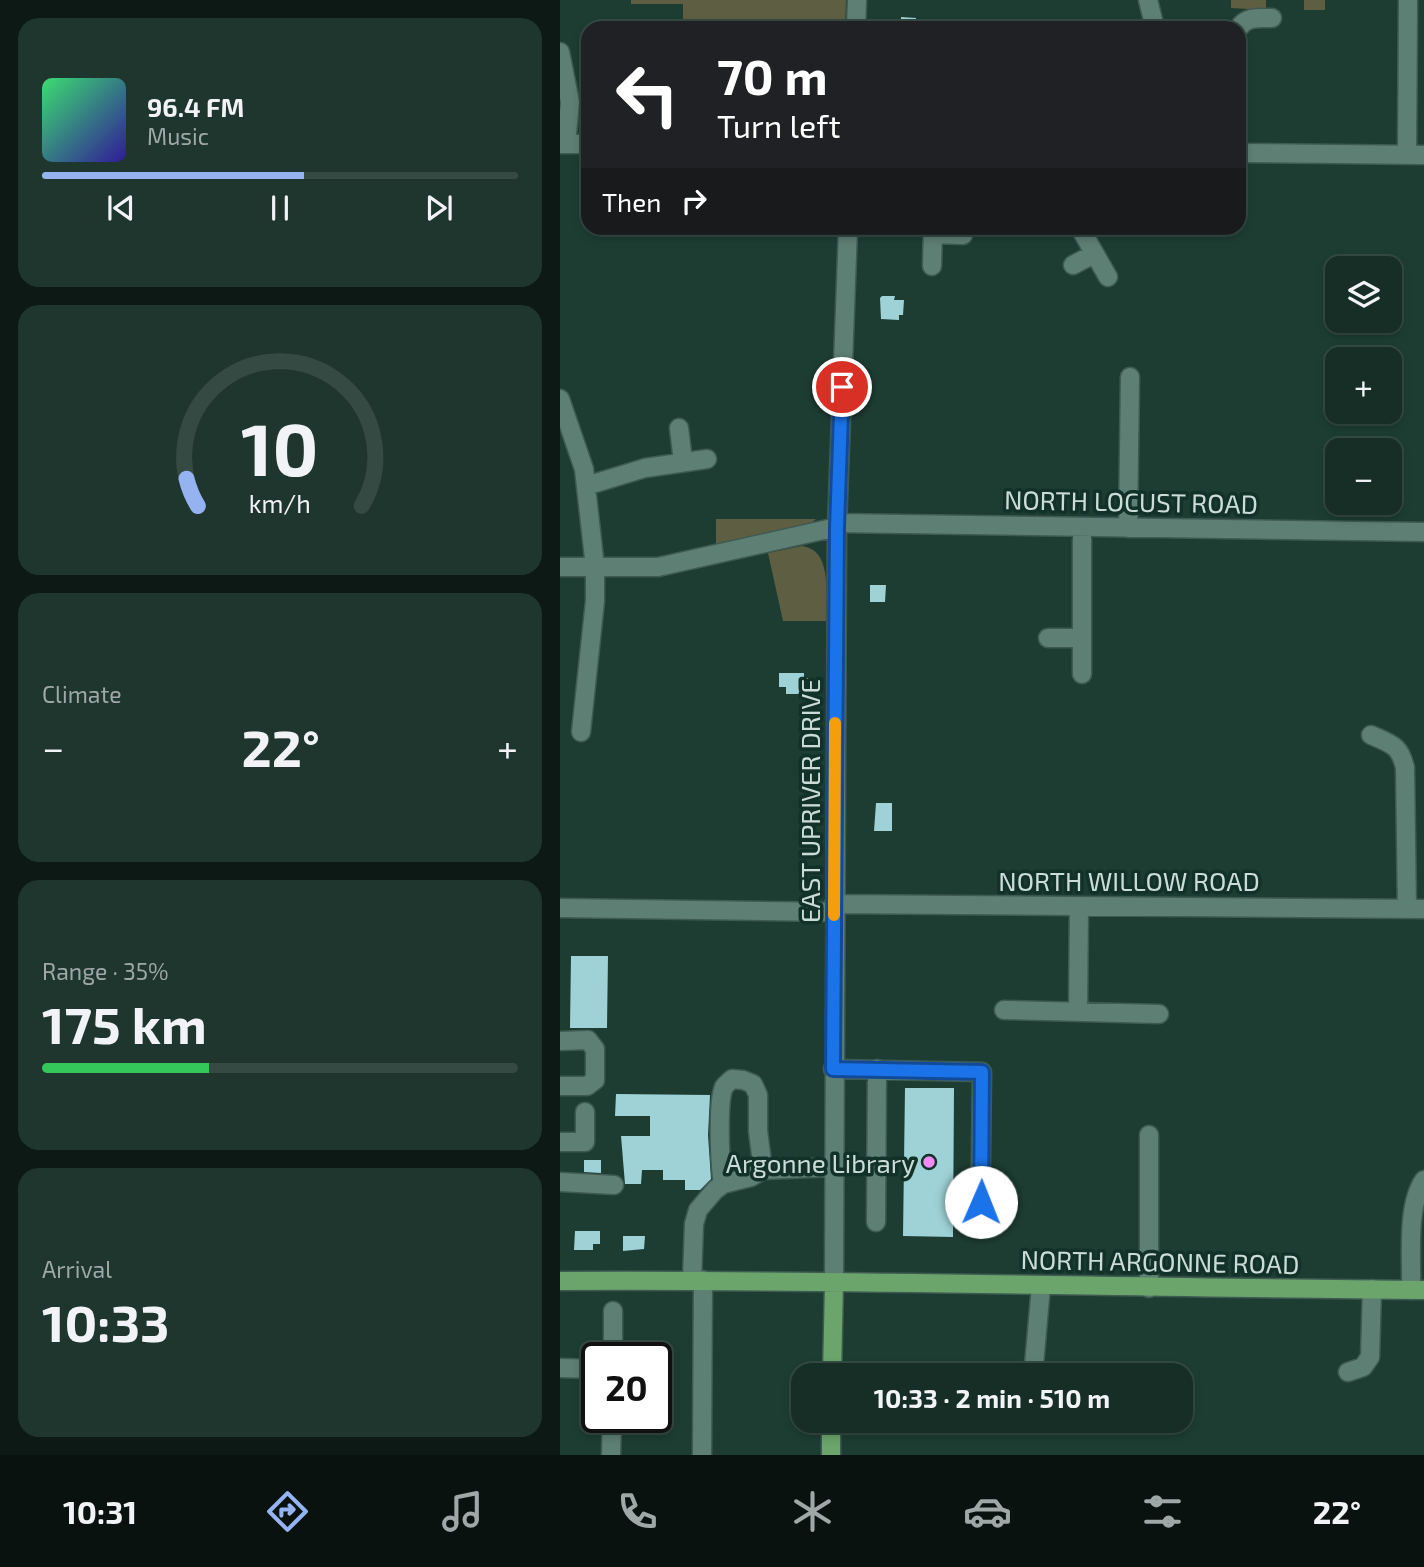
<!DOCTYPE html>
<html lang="en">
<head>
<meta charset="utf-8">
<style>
  body { margin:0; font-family:"Exo 2",sans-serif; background:#1f362e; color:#f1f3f6; height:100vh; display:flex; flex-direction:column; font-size:26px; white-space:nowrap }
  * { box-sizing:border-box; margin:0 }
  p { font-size:23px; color:#9ea8a7 }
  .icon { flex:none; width:38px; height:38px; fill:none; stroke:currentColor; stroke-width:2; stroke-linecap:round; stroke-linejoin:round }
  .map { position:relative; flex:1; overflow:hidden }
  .side { display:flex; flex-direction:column; gap:18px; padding:18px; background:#0c1915; width:560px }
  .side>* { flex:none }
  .guide { position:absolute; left:21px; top:21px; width:665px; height:214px; border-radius:21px; box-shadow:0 4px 10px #0003,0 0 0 2px #354a43; background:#202124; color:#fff; overflow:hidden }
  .fabs { position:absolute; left:765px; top:256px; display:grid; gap:14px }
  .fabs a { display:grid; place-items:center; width:77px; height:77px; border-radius:14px; background:#162e26; box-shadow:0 4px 10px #0003,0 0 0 2px #354a43; font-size:35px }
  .speed { position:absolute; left:21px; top:1342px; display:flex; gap:14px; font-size:35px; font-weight:700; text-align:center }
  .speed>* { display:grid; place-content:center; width:91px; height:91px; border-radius:50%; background:#162e26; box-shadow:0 4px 10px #0003,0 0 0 2px #354a43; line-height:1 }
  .speed .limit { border:4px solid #111; border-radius:10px; background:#fff; color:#111 }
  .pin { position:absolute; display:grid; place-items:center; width:60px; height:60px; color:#fff; margin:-30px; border:4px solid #fff; border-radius:50%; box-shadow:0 2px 7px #0007 }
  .me { position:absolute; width:77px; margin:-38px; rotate:1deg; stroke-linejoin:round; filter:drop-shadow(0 0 5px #0008) }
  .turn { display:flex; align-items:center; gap:24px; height:147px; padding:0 21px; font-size:32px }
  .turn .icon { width:91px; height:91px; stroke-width:2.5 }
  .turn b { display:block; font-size:49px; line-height:60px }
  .then { display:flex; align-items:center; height:66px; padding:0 21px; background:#0003; gap:14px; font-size:26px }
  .big { font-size:52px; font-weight:700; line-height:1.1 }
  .side .card { flex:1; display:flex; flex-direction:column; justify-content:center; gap:10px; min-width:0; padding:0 24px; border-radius:21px; background:#1f362e }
  .side .dial { align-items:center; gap:0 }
  .dial svg { height:182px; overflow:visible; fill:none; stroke:#354a43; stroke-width:7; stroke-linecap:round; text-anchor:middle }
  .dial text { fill:#f1f3f6; stroke:none }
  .song { display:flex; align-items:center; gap:21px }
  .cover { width:84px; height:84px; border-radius:10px; background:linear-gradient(135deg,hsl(140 70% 55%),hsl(250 70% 35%)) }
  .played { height:7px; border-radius:4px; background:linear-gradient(90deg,#95b2f1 55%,#354a43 55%) }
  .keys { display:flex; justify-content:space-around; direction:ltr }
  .heat { display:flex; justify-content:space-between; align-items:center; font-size:38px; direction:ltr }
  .charge { height:10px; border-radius:5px; background:linear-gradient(90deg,#34c759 35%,#354a43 0) }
  .trip { position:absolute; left:231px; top:1363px; width:402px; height:70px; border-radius:21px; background:#162e26; box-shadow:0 4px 10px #0003,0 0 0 2px #354a43; font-weight:700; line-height:70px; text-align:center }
  .tabs { display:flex; height:112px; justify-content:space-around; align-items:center; background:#09120f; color:#9ea8a7 }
  .tabs .icon { width:49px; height:49px }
  .tabs .selected { color:#95b2f1 }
  .tabs b { font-size:32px; color:#f1f3f6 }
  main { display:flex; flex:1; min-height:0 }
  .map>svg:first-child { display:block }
  .green { fill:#5e5f42 }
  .building { fill:#9ed2d6 }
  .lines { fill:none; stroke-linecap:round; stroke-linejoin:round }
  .minor-casing { stroke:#3f5a53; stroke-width:21 }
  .major-casing { stroke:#3f5a53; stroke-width:21 }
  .minor { stroke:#5e7f74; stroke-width:18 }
  .major { stroke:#6ba56b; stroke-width:18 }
  .route-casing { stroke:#114b97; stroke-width:18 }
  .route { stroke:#1a73e8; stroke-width:12 }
  .slow { stroke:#f59e0b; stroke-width:12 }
  .poi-dot { fill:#f28af3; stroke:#123229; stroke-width:2.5 }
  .labels { text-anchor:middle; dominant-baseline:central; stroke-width:7; stroke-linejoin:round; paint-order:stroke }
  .street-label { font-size:26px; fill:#cadcd5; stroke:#123229 }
  .poi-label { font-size:26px; fill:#cadcd5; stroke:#123229; text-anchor:end }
</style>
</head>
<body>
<main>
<section class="side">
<div class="card">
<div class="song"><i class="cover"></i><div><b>96.4 FM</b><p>Music</p></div></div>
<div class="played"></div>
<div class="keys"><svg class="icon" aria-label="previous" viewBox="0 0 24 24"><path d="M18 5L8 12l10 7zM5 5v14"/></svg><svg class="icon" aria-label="pause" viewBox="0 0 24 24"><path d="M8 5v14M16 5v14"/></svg><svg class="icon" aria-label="next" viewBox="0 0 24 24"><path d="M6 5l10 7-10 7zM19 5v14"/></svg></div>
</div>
<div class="card dial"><svg viewBox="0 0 100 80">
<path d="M14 69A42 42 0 1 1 86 69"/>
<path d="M14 69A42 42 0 0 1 9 57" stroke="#95b2f1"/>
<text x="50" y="56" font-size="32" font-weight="700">10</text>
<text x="50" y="72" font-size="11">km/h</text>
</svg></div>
<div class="card"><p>Climate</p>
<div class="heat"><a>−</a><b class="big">22°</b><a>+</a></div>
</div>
<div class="card"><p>Range · 35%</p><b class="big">175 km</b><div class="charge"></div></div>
<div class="card"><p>Arrival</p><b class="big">10:33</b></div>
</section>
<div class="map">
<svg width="864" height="1455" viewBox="0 0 864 1455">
  <rect width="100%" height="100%" fill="#1d3d33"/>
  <path class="green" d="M 71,0 L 286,0 L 285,28 L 123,28 L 123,4 L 71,4 Z
    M 671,0 L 706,0 L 706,10 L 671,8 Z
    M 744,0 L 765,0 L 765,10 L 744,10 Z
    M 156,519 L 256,519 L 250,524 L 156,546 Z
    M 242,546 C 274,550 265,598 266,621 L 223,621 L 208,553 Z"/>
  <path class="building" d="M 341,17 L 356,18 L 356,28 L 341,28 Z
    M 322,296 L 335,296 L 334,300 L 344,300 L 343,315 L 339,315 L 339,320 L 321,319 L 320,298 Z
    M 310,585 L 326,585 L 325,602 L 310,602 Z
    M 219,673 L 244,673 L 244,678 L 251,678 L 251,689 L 244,689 L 245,694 L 226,694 L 226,687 L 219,687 Z
    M 316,803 L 332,803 L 332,831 L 314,831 Z
    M 11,956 L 48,956 L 47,1028 L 10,1028 Z
    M 345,1088 L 394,1088 L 393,1237 L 343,1236 Z
    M 56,1094 L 150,1095 L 148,1135 L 151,1179 L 140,1190 L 125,1190 L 125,1180 L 103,1180 L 103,1170 L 82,1170 L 81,1184 L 65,1184 L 61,1136 L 90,1136 L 90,1116 L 55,1116 Z
    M 24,1160 L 41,1160 L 41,1173 L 24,1172 Z
    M 15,1231 L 40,1231 L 40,1244 L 33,1244 L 33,1250 L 14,1250 Z
    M 63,1236 L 85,1236 L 84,1249 L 63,1251 Z"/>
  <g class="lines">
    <defs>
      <path id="minor" d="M 588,0 L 595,28
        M 296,28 L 297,0
        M 679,28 C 686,16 699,18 712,18
        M 0,52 L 10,102 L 6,144
        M 0,144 L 28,144
        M 679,153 L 864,155
        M 847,155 L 848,0
        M 520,228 L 548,277
        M 373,234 L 403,235
        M 513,265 L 534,254
        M 372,266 L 373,228
        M 0,399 L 24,469 L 35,567 L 35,601 L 21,732
        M 119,428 L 123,462
        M 26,486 L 85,468 L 147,459
        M 277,523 L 864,532
        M 568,528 L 570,377
        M 0,567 L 98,567 L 277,527
        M 488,638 L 522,638
        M 522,674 L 522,527
        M 811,735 C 831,744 840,745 845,768 L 847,909
        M 274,904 L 864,909
        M 0,908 L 274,912
        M 444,1010 L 599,1014
        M 518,1012 L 519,906
        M 0,1041 L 28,1040 L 35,1049 L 35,1080 L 27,1086 L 0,1086
        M 273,1069 L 422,1072 L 420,1229
        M 0,1142 L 25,1142 L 25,1112
        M 0,1182 L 54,1185
        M 163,1184 C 160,1167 157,1102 164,1087 C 165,1085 170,1081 172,1079 L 183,1080 L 193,1084 L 198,1095 L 198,1131 L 203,1170
        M 316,1222 L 317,1069
        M 132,1280 L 134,1224 L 138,1210 L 155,1190 L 163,1184 L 191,1177 L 203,1170 L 274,1167
        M 274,1283 L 277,527 L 288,228
        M 589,1288 L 589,1135
        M 851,1290 C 852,1259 846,1206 864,1180
        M 53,1358 L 53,1311
        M 0,1368 L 37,1369
        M 788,1372 L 803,1367 L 810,1357 L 812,1289
        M 473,1376 L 481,1286
        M 51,1455 L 52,1418
        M 142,1455 L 143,1280"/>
      <path id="major" d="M 0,1281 C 288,1279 576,1288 864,1290
        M 272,1376 L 274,1283
        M 271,1455 L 271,1421"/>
    </defs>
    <use href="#minor" class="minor-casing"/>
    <use href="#major" class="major-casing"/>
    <use href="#minor" class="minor"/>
    <use href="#major" class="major"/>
  </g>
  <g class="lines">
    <defs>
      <path id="route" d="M 282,387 L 277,527 L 273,1069 L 422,1072 L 421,1202"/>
    </defs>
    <use href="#route" class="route-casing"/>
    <use href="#route" class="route"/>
    <path class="slow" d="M 274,915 L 275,723"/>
  </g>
  <circle class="poi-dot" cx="369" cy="1162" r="7"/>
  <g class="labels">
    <g class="street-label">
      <text transform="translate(571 501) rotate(1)">NORTH LOCUST ROAD</text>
      <text transform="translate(249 801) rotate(-90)">EAST UPRIVER DRIVE</text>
      <text x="569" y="880">NORTH WILLOW ROAD</text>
      <text transform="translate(600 1261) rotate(1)">NORTH ARGONNE ROAD</text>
    </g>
    <g class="poi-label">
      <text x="355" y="1162">Argonne Library</text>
    </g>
  </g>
</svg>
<div class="fabs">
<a><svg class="icon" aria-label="layers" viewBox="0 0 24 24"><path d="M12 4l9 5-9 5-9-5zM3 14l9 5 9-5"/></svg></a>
<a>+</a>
<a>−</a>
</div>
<div class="speed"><div class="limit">20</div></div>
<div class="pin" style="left:282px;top:387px;background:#d93025"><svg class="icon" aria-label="arrive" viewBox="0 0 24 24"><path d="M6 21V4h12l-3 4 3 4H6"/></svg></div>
<svg class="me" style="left:421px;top:1202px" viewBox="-20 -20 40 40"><circle r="19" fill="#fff"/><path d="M0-13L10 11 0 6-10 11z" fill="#1a73e8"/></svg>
<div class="trip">10:33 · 2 min · 510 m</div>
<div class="guide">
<div class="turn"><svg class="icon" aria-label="left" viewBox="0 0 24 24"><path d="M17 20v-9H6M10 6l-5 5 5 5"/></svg><div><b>70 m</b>Turn left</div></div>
<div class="then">Then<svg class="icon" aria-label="right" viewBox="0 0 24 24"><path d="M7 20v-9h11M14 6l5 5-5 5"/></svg></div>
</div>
</div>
</main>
<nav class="tabs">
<b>10:31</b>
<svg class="icon selected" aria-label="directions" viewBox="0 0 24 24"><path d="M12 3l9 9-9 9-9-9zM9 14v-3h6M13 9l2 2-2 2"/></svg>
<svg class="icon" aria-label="music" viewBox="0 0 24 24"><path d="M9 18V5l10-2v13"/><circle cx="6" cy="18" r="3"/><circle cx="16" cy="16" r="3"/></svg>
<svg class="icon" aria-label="phone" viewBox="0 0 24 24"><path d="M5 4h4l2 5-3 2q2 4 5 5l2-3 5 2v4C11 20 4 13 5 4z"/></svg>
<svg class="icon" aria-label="climate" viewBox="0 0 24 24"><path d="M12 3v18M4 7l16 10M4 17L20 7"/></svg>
<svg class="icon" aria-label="car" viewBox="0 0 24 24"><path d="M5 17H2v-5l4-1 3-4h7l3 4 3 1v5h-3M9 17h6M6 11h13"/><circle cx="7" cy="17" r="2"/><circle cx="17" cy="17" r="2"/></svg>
<svg class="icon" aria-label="filters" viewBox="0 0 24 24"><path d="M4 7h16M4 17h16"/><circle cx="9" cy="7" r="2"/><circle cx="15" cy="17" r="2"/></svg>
<b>22°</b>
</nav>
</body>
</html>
